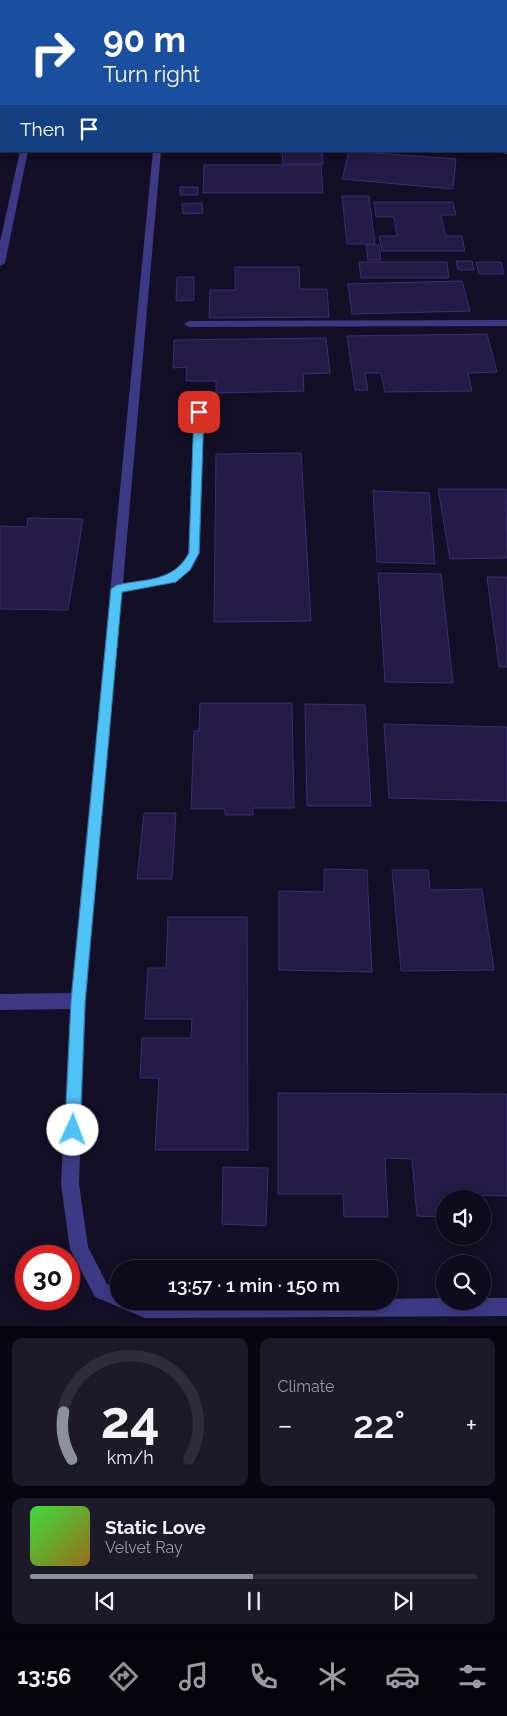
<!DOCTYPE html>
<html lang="en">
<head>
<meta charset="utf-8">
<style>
  body { margin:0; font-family:Raleway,sans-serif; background:#1c1929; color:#f1f3f6; height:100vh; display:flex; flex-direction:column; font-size:19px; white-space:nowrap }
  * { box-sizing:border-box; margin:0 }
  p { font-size:16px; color:#9b9ba3 }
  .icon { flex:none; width:28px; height:28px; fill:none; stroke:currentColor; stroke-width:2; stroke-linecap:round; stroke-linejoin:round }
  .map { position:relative; height:1326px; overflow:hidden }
  .details { display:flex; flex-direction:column; gap:12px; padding:12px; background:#08060f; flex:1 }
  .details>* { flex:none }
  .hud { position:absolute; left:0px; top:0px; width:508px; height:152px; box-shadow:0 2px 12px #0003,0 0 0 1px #2e2b3b; background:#1a4fa0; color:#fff; overflow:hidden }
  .buttons { position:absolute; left:436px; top:1190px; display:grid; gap:10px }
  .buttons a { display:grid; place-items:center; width:55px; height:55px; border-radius:50%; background:#0e0b1c; box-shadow:0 2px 12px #0003,0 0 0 1px #2e2b3b; font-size:25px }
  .speed { position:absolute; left:15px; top:1245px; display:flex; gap:10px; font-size:25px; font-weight:700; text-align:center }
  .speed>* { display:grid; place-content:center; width:65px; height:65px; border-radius:50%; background:#0e0b1c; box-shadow:0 2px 12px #0003,0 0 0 1px #2e2b3b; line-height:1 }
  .speed .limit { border:8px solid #d22; background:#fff; color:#111 }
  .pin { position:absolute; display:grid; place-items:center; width:42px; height:42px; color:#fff; margin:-21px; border-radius:10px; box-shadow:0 2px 8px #0006 }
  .me { position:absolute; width:55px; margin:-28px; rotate:2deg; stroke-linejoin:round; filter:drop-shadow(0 0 4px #0008) }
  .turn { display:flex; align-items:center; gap:18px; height:105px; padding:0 20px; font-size:22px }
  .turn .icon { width:65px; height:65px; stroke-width:2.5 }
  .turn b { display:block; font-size:35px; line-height:42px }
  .then { display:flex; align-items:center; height:48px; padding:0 20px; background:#0003; gap:10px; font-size:19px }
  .big { font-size:38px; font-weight:600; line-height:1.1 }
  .details .widget { flex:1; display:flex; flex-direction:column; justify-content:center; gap:8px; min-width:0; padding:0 18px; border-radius:10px; background:#1c1929 }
  .details .dial { align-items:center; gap:0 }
  .dial svg { height:130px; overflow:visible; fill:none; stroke:#2e2b3b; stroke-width:7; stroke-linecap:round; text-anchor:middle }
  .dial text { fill:#f1f3f6; stroke:none }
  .song { display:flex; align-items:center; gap:15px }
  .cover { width:60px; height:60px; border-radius:8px; background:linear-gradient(135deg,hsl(120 70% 55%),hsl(40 70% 35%)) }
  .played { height:5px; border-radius:2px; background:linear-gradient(90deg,#8c9099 50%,#2e2b3b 50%) }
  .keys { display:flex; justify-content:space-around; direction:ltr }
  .heat { display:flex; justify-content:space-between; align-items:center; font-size:28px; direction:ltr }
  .details .tiles { flex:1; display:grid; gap:12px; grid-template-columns:1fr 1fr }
  .widget:last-child { grid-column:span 2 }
  .trip { position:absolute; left:110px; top:1260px; width:288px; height:50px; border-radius:25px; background:#0e0b1c; box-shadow:0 2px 12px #0003,0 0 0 1px #2e2b3b; font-weight:600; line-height:50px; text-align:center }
  .tabs { display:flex; height:80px; justify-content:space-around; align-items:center; background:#06040b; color:#9b9ba3 }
  .tabs .icon { width:35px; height:35px }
  .tabs .current { color:#8c9099 }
  .tabs b { font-size:22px; color:#f1f3f6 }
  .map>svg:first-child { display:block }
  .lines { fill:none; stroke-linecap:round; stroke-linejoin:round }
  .stream { fill:#0c2248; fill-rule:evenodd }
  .building { fill:#241b47; stroke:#3b2d73 }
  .service { fill:#3d3a85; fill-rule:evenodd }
  .minor { fill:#3d3a85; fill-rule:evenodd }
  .secondary { fill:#6f6bff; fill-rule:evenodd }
  .route { fill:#4fc3f7; stroke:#337fa1 }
</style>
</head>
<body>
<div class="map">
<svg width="507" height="1326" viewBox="0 0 507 1326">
  <rect width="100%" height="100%" fill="#130f26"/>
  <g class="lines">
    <path class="stream" d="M 506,26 L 507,26 L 507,33 L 506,33 Z"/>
  </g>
  <path class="building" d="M 0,47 L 1,47 L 1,104 L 0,104 Z
    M 282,151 L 322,151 L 323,164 L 283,164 Z
    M 349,151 L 456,159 L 453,189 L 342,179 Z
    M 204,165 L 321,165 L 323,193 L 203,193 Z
    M 180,187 L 198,187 L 198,195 L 180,195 Z
    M 342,196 L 369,196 L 375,244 L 347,244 Z
    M 374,202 L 453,202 L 456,215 L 441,215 L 446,236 L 462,236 L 465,251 L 382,251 L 379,236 L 397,236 L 394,217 L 376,217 Z
    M 202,203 L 203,213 L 183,214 L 182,204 Z
    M 366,245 L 379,245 L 381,260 L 368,260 Z
    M 456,261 L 472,261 L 474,270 L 458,270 Z
    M 359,262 L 447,262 L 449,278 L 361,278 Z
    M 476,262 L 501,262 L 504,274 L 479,274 Z
    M 235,267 L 299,267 L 300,289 L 327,289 L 329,317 L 209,318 L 210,290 L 235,290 Z
    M 177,277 L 194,277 L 194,300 L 176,301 Z
    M 462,281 L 470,311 L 352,314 L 348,284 Z
    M 487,334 L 497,372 L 468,373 L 472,391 L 385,392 L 381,373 L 365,373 L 368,390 L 355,390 L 347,336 Z
    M 326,338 L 330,373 L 303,374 L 304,391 L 216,393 L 216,381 L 186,381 L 187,367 L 173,368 L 174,340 Z
    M 301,453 L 311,621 L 214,622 L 216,454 Z
    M 438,489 L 506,489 L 507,558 L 450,559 Z
    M 373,491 L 429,493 L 435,564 L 377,562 Z
    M 28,518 L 83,519 L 68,610 L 0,609 L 0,526 L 27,527 Z
    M 378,573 L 441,574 L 453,683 L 385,682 Z
    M 487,577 L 507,577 L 507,667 L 499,667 Z
    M 200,703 L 292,703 L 294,808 L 253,808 L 253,815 L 225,815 L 225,809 L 191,809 L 194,731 L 199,731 Z
    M 305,704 L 365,705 L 371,806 L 307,806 Z
    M 384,724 L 507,727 L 507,801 L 389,798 Z
    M 144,813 L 176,813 L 172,879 L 137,879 Z
    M 324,869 L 367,870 L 372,972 L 279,970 L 279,891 L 324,892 Z
    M 392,870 L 428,870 L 430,890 L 482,889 L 494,970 L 401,971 Z
    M 168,917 L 247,917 L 248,1150 L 155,1150 L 159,1078 L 140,1078 L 142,1038 L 191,1038 L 192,1019 L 145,1019 L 148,968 L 166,968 Z
    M 278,1093 L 507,1094 L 507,1196 L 459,1195 L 459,1199 L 445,1199 L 445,1217 L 417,1216 L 412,1159 L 385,1158 L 388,1217 L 344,1217 L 343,1194 L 278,1194 Z
    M 223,1167 L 268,1168 L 266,1226 L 222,1224 Z"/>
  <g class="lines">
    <path class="service" d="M 0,9 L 1,9 L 1,13 L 0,13 Z
      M 507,150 L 507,154 L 491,151 L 506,151 Z
      M 507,320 L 507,326 L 189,327 L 184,324 L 189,321 Z"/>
    <path class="minor" d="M 168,0 L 174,0 L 174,1 L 168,1 Z
      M 0,147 L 1,147 L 2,151 L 0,151 Z
      M 20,151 L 28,151 L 5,263 L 0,266 L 0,242 Z
      M 153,151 L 161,151 L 123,583 C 150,578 174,580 188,553 L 194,412 L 199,408 L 204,412 L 200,553 L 191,570 L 176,582 L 122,593 L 86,1001 L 79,1184 L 88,1247 L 107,1284 L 119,1289 L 119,1301 L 389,1301 L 389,1299 L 445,1298 L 445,1301 L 482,1301 L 482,1298 L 507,1298 L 507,1316 L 145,1318 L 95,1297 L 70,1249 L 61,1184 L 70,1009 L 0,1010 L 0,994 L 71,993 Z"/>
    <path class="secondary" d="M 472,0 L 479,0 L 479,1 L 473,1 Z
      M 506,100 L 507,100 L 507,107 L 506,107 Z"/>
  </g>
  <path class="route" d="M 199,409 L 204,412 L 199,553 L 190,570 L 176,582 L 122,592 L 85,1002 L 80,1130 L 78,1135 L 73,1137 L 67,1135 L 65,1130 L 71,1002 L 111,589 L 117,585 C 145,579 174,582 189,553 L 194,412 Z"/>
</svg>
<div class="buttons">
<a><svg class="icon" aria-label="sound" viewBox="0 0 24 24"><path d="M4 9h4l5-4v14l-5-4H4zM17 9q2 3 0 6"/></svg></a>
<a><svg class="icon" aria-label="search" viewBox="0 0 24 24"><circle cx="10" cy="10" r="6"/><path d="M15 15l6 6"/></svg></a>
</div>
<div class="speed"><div class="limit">30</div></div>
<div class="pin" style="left:199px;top:412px;background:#d93025"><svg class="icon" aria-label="arrive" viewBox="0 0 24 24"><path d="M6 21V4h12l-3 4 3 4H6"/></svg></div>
<svg class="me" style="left:73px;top:1130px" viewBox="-20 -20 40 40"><circle r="19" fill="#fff"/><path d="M0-13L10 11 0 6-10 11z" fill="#4fc3f7"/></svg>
<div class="trip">13:57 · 1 min · 150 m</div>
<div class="hud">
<div class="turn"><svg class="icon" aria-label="right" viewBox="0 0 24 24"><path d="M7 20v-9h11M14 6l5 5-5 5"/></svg><div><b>90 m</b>Turn right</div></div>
<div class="then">Then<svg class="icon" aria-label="arrive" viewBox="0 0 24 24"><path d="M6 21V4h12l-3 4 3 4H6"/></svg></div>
</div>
</div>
<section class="details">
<div class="tiles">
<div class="widget dial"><svg viewBox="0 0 100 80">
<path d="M14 69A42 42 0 1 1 86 69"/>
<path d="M14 69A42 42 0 0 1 9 40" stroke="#8c9099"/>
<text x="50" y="56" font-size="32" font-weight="700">24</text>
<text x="50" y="72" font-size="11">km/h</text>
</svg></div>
<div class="widget"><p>Climate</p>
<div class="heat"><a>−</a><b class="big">22°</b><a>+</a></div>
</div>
<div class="widget">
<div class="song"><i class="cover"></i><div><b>Static Love</b><p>Velvet Ray</p></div></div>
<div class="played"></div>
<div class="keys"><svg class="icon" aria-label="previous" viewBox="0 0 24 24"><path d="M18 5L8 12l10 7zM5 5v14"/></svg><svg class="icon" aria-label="pause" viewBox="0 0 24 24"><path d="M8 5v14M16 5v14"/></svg><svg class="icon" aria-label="next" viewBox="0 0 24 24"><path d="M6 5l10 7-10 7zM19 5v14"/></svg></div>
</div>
</div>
</section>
<nav class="tabs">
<b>13:56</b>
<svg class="icon current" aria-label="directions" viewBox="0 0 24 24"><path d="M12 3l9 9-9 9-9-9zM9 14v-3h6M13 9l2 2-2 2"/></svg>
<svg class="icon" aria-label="music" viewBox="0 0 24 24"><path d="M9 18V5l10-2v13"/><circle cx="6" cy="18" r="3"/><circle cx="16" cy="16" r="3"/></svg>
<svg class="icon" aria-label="phone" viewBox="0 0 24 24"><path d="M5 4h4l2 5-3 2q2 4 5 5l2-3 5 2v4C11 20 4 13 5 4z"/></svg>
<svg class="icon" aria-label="climate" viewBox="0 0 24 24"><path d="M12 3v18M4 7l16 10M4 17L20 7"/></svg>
<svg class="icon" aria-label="car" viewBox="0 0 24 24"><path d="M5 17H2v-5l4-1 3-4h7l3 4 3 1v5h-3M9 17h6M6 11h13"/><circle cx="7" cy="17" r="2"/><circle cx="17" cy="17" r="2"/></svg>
<svg class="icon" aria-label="filters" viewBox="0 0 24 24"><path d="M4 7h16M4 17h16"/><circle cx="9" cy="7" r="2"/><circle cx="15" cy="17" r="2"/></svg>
</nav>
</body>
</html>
